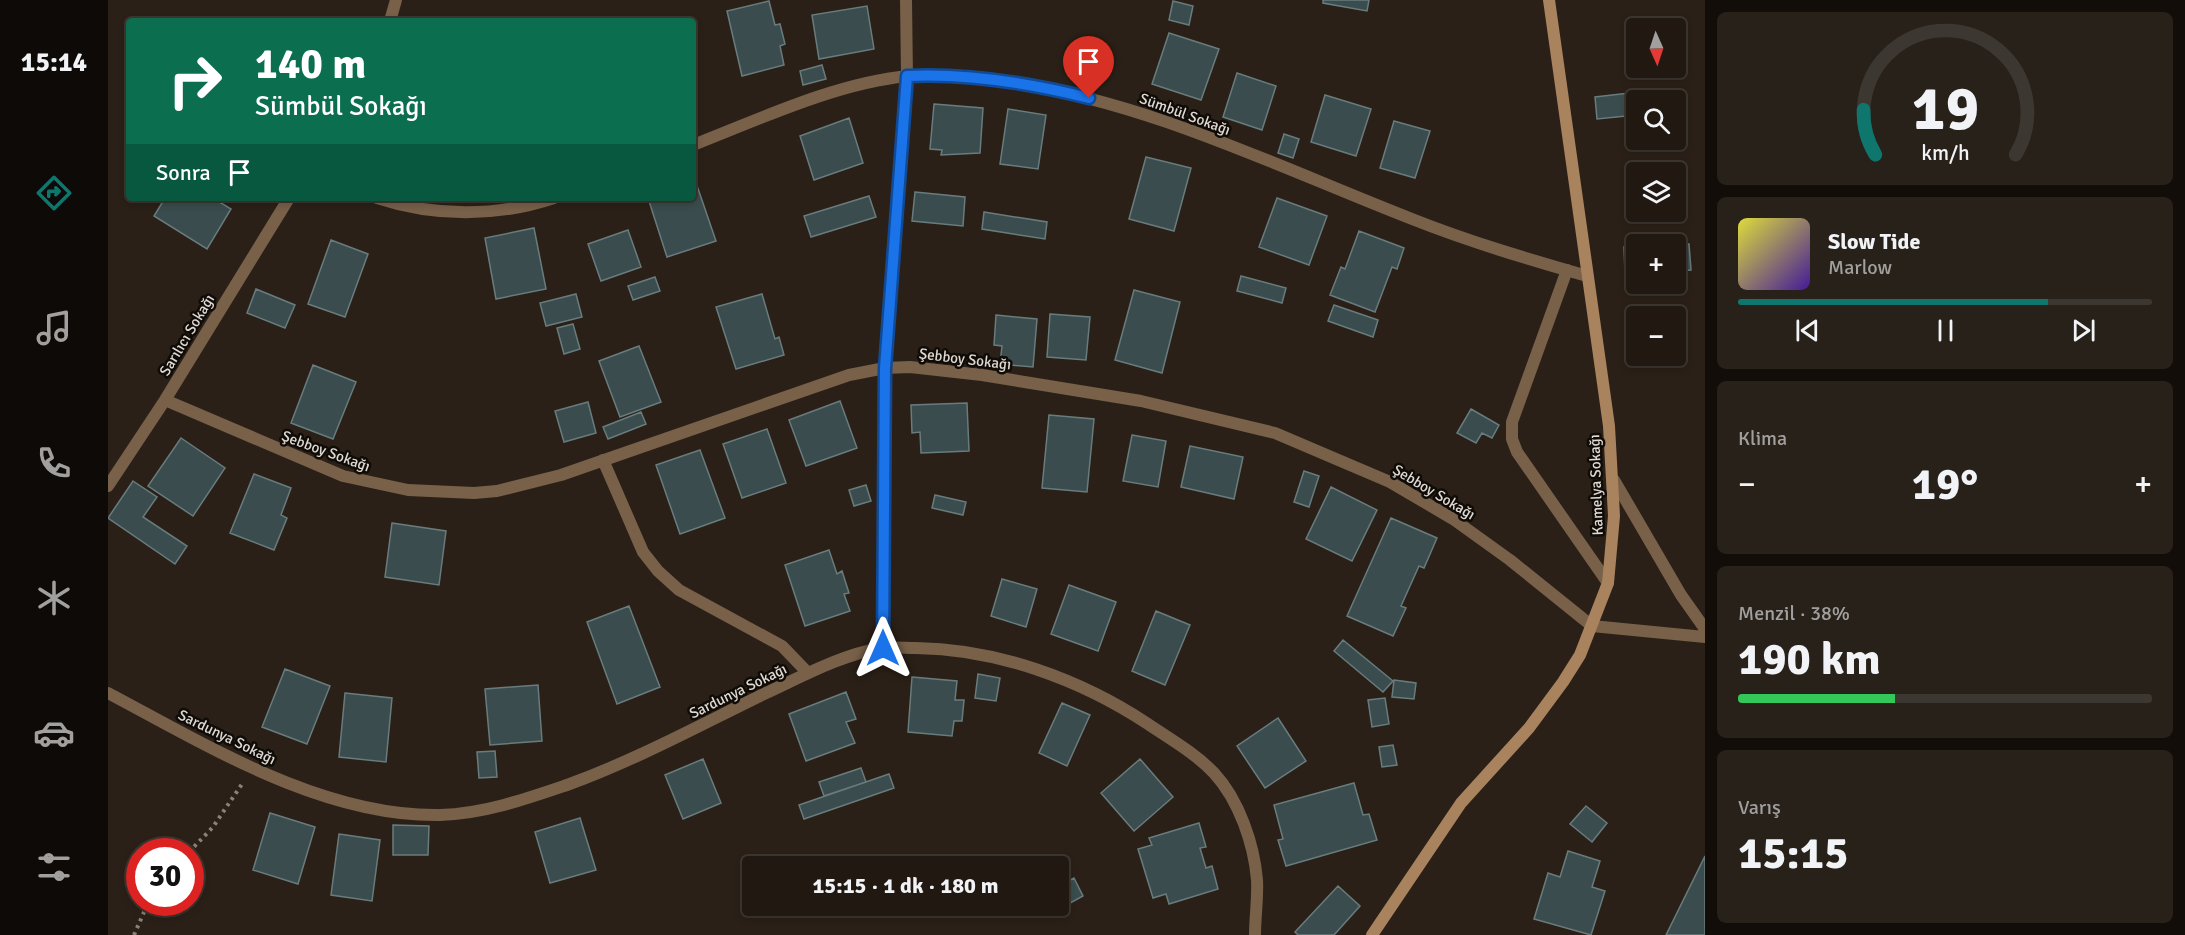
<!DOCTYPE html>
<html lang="tr">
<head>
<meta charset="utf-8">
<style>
  body { margin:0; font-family:Signika,sans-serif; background:#28211a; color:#f1f3f6; height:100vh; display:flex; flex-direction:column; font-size:22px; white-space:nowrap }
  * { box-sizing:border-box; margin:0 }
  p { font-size:20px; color:#a2a09f }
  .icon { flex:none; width:33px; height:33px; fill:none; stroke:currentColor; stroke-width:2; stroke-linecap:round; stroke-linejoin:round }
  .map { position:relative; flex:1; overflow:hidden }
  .panel { display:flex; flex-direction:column; gap:12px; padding:12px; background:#120d09; width:480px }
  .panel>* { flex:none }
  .guide { position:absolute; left:18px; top:18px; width:570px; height:183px; border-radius:6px; box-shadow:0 3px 9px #0003,0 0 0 2px #3d3731; background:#0b6e4f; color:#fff; overflow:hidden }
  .needle { width:39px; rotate:177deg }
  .controls { position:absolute; left:1518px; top:18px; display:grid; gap:12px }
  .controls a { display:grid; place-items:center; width:60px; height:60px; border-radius:6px; background:#201811; box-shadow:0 3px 9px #0003,0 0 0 2px #3d3731; font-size:30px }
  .speed { position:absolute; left:18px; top:838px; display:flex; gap:12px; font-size:30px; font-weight:700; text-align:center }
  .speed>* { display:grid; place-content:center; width:78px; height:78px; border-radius:50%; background:#201811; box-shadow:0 3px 9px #0003,0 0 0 2px #3d3731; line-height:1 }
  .speed .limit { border:9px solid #d22; background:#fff; color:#111 }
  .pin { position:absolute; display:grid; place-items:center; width:51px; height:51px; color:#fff; margin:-62px -26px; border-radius:50% 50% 50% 0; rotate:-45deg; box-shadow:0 0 6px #0007 }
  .pin .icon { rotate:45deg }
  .me { position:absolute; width:66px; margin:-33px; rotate:0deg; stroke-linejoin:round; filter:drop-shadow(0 0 4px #0008) }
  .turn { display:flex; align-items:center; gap:21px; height:126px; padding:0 30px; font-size:27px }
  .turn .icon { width:78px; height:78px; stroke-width:2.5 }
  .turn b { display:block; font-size:42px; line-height:51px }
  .then { display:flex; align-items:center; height:57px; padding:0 30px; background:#0003; gap:12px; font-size:22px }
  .big { font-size:45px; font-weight:700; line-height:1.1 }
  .panel .tile { flex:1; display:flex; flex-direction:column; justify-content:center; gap:9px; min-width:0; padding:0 21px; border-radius:9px; background:#28211a }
  .panel .dial { align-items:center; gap:0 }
  .dial svg { height:156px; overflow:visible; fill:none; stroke:#3d3731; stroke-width:7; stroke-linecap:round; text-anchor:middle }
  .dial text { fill:#f1f3f6; stroke:none }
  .song { display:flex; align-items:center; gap:18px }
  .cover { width:72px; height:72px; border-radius:9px; background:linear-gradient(135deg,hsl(60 70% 55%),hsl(260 70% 35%)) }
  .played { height:6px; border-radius:3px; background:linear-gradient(90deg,#0f766e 75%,#3d3731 75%) }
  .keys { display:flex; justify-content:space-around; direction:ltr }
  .heat { display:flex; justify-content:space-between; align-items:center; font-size:33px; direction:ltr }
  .charge { height:9px; border-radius:4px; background:linear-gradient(90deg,#34c759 38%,#3d3731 0) }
  .trip { position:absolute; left:634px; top:856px; width:327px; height:60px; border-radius:6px; background:#201811; box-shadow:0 3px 9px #0003,0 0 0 2px #3d3731; font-weight:700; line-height:60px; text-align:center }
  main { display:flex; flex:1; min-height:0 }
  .tabs { display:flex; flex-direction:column; width:108px; justify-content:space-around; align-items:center; background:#0d0a07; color:#a2a09f }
  .tabs .icon { width:42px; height:42px }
  .tabs .selected { color:#0f766e }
  .tabs b { font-size:27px; color:#f1f3f6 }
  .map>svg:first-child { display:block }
  .building { fill:#3a4c4d; stroke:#697c7d; stroke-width:1.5 }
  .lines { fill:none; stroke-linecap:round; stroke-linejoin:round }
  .path { stroke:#8a817a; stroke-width:4; stroke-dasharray:3 4.5; stroke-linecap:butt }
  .lane { stroke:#786049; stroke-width:12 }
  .street { stroke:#786049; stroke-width:12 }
  .secondary { stroke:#a9825e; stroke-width:12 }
  .route-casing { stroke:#114b97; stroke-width:15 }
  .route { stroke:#1a73e8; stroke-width:10 }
  .labels { text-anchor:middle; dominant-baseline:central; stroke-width:5; stroke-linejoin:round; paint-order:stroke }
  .street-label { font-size:15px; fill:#e0d9d3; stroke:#0f0b07 }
</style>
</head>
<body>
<main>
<nav class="tabs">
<b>15:14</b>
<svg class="icon selected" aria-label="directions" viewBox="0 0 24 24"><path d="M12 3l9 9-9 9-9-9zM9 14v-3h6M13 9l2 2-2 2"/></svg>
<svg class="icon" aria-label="music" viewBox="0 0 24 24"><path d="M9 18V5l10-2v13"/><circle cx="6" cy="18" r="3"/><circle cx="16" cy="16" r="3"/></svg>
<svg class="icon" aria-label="phone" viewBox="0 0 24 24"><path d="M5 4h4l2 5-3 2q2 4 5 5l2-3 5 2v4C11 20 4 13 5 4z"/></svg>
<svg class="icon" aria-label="climate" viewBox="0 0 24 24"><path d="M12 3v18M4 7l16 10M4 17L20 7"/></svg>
<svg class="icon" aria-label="car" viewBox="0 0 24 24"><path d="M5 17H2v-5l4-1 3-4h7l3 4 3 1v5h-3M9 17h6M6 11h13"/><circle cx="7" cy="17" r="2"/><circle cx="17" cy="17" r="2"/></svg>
<svg class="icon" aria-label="filters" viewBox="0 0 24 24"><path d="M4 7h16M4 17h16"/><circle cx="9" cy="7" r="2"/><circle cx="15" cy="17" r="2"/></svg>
</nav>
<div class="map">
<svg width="1597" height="935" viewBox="0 0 1597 935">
  <rect width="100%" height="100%" fill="#2a2017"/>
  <path class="building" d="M 1215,0 L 1261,0 L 1259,11 L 1215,3 Z
    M 661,1 L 667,25 L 672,24 L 677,44 L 672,46 L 676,65 L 634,76 L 619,11 Z
    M 1065,1 L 1085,6 L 1081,25 L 1061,20 Z
    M 759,6 L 766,49 L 711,59 L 704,15 Z
    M 1061,33 L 1111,49 L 1093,100 L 1044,84 Z
    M 714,65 L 718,79 L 695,85 L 692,71 Z
    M 1129,73 L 1168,86 L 1154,130 L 1115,117 Z
    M 1530,92 L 1528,115 L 1489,119 L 1487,97 Z
    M 1217,95 L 1263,109 L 1248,156 L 1203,142 Z
    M 826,104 L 875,108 L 872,153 L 833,155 L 834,150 L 822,149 Z
    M 900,109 L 938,115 L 930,169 L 892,164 Z
    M 741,118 L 755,163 L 706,180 L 692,136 Z
    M 1286,121 L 1322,131 L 1307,178 L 1272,168 Z
    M 1176,134 L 1191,139 L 1185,158 L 1170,153 Z
    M 1038,157 L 1083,168 L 1066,231 L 1021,219 Z
    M 585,174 L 608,241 L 559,257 L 540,198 L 585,198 Z
    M 807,192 L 857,197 L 855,226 L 804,221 Z
    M 761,196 L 768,217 L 703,237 L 696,216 Z
    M 57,198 L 105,198 L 123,209 L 99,249 L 46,216 Z
    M 1169,198 L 1219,216 L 1201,265 L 1151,247 Z
    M 876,212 L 939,222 L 937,239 L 874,229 Z
    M 426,228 L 438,289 L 388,299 L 377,238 Z
    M 520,230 L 533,267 L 493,281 L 480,244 Z
    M 1251,231 L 1296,248 L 1289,269 L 1284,267 L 1267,312 L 1222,295 L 1233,267 L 1237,269 Z
    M 223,240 L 260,254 L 237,317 L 200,304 Z
    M 1563,244 L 1581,244 L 1583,270 L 1568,271 L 1568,244 Z
    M 1528,246 L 1528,272 L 1517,273 L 1516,247 Z
    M 1133,276 L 1178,288 L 1174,303 L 1129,291 Z
    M 547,277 L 552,291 L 525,300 L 520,286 Z
    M 148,289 L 187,305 L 177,328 L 139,313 Z
    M 1026,290 L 1072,302 L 1054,373 L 1007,360 Z
    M 468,294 L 474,317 L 438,326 L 432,303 Z
    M 654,294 L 667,339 L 671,337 L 676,355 L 628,369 L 608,307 Z
    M 1226,305 L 1270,320 L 1265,337 L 1220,321 Z
    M 942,314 L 982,317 L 978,360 L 939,357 Z
    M 888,315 L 929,319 L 925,367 L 892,364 L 894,346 L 886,345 Z
    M 465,324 L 472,349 L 456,354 L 449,328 Z
    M 531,346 L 553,402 L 512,417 L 491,361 Z
    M 205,365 L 248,382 L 225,439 L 183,423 Z
    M 732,401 L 749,448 L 698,466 L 681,420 Z
    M 480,402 L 488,433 L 456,442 L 447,411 Z
    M 859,403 L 861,451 L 813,453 L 812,432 L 804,433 L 803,405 Z
    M 1363,409 L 1391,425 L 1384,438 L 1374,433 L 1368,443 L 1349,433 Z
    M 533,412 L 538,424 L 500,439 L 495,427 Z
    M 941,415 L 986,419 L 979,492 L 934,488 Z
    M 659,429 L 678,483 L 634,498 L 615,444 Z
    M 1024,435 L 1058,441 L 1050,487 L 1015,481 Z
    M 73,438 L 117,468 L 85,516 L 40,486 Z
    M 1082,446 L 1135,457 L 1126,499 L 1073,487 Z
    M 592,450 L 617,518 L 572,534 L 548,465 Z
    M 1196,471 L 1211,476 L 1201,507 L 1186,502 Z
    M 146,474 L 183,488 L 173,515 L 179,518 L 166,550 L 122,533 Z
    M 25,481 L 49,497 L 35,517 L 79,546 L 67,564 L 0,518 Z
    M 758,485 L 763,501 L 746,506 L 741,490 Z
    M 1223,487 L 1269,510 L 1244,561 L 1198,539 Z
    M 827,495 L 858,502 L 855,515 L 824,508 Z
    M 1283,518 L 1329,538 L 1316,568 L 1311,566 L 1293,606 L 1298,608 L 1285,636 L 1239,616 Z
    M 284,523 L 338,531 L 331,585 L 277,577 Z
    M 721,550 L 729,574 L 734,571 L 741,593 L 736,594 L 742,611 L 697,626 L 677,565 Z
    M 894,579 L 929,589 L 918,627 L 883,616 Z
    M 961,585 L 1008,602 L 990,651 L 943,634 Z
    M 521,606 L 552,687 L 509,704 L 479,622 Z
    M 1048,611 L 1082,625 L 1057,685 L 1024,671 Z
    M 1235,640 L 1285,681 L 1275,692 L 1226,651 Z
    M 177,669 L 222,686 L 199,744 L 154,727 Z
    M 870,674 L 892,678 L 888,701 L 867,698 Z
    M 804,677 L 849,681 L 847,700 L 856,700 L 854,721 L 846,721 L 844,736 L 800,732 Z
    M 1286,680 L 1308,683 L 1306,699 L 1284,697 Z
    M 430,685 L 434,741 L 382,745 L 377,689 Z
    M 738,692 L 748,719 L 738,722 L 747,743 L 698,761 L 681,714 Z
    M 237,693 L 284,698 L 278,762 L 231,757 Z
    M 1277,698 L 1281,724 L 1264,727 L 1260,700 Z
    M 954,703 L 982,715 L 959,766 L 931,753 Z
    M 1170,718 L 1198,761 L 1157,788 L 1129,746 Z
    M 1285,745 L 1289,765 L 1274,767 L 1271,747 Z
    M 387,751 L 389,777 L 371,778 L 369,752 Z
    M 595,759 L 613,803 L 575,819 L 557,775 Z
    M 1032,759 L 1065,797 L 1026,831 L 993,793 Z
    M 753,768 L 758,782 L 716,796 L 711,782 Z
    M 781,774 L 786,788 L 696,819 L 691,805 Z
    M 1246,783 L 1255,815 L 1261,814 L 1269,840 L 1178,866 L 1170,840 L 1175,839 L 1166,805 Z
    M 1478,806 L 1499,823 L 1484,842 L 1462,824 Z
    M 162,813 L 207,827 L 190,884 L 145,870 Z
    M 472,818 L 488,870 L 442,883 L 427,832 Z
    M 1091,823 L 1098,847 L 1092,848 L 1098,868 L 1104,866 L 1110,889 L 1061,904 L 1058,894 L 1045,898 L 1030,849 L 1044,845 L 1041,838 Z
    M 285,825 L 321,826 L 320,855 L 285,855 Z
    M 231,834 L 272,840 L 264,901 L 223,895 Z
    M 1460,851 L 1492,861 L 1484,887 L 1497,891 L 1483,935 L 1426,919 L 1440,873 L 1452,877 Z
    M 1597,856 L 1597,935 L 1558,935 Z
    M 966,878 L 975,896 L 946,912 L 942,906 L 951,906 L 951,886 Z
    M 1230,886 L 1252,906 L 1226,935 L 1190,935 L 1187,932 Z"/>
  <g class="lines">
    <path class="path" d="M 81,852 L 105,827 L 134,784
      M 26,935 L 40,903"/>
    <path class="lane" d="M 1459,270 L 1404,422 L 1404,439 L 1409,452 L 1500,583
      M 495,460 L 535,552 L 550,571 L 571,590 L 674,646 L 700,673"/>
    <path class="street" d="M 282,21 L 288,0
      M 585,145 C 652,119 728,83 800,76 C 832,73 863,76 894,81 C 1039,101 1170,167 1304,219 C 1362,242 1420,259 1479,276
      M 269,198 C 327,217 389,217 446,198
      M 57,400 L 235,476 L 300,490 L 366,493 L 389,491 L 453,475 L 741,375 L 777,368 L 802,367 L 874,375 L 1033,401 L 1167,433 L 1282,482 L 1345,519 L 1402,560 L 1484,626 L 1597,637
      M 1506,480 L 1573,595 L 1597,629
      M 0,486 L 57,400 L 181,198
      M 775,648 L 777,368 L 799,76 L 798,0
      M 0,693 C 100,746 215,817 332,815 C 375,814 418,799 459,785 C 528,760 592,725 658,693 C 695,676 733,655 773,648 C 784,647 797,648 808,648 C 889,649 972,679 1040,724 C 1062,739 1087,753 1106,773 C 1131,800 1146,844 1149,880 C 1150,898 1147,917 1147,935"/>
    <path class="secondary" d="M 1264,935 L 1353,803 L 1421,728 L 1455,682 L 1472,655 L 1500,583 L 1506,516 L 1501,426 L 1441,0"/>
  </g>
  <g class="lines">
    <defs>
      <path id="route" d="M 775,648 L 777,368 L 799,76 C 860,73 921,83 981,98"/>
    </defs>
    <use href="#route" class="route-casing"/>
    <use href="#route" class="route"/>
  </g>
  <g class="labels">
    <g class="street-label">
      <text transform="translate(1077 114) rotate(20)">Sümbül Sokağı</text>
      <text transform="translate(79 335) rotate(-59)">Sarılıcı Sokağı</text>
      <text transform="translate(857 359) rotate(7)">Şebboy Sokağı</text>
      <text transform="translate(218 451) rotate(20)">Şebboy Sokağı</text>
      <text transform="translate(1488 485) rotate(-92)">Kamelya Sokağı</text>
      <text transform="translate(1326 492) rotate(31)">Şebboy Sokağı</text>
      <text transform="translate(630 691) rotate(-26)">Sardunya Sokağı</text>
      <text transform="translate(119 737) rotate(26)">Sardunya Sokağı</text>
    </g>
  </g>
</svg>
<div class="controls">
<a><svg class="needle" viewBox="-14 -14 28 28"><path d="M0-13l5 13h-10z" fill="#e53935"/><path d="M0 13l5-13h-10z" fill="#a2a09f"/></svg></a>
<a><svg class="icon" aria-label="search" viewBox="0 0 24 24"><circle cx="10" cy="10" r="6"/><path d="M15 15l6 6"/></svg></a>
<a><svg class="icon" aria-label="layers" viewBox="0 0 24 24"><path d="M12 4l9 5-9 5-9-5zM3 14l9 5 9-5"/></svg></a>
<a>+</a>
<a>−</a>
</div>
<div class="speed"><div class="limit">30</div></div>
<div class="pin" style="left:981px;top:98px;background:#d93025"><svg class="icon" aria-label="arrive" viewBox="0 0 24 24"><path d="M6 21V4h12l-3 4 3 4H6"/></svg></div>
<svg class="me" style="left:775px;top:648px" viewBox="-20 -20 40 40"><path d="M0-17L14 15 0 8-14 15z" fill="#1a73e8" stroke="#fff" stroke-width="4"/></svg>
<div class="trip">15:15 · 1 dk · 180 m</div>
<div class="guide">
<div class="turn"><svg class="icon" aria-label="right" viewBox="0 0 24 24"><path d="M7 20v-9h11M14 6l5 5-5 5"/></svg><div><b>140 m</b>Sümbül Sokağı</div></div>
<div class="then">Sonra<svg class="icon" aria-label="arrive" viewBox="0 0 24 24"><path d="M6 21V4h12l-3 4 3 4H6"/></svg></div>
</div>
</div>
<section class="panel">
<div class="tile dial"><svg viewBox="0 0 100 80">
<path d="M14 69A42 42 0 1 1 86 69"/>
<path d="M14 69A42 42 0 0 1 8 46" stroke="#0f766e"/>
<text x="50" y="56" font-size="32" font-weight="700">19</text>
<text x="50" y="72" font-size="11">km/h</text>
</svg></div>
<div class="tile">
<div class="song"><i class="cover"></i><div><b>Slow Tide</b><p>Marlow</p></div></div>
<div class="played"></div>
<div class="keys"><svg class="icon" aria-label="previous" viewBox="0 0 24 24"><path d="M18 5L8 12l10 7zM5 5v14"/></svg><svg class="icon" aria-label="pause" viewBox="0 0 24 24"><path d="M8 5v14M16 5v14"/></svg><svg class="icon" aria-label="next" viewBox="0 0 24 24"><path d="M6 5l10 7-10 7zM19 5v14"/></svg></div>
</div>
<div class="tile"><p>Klima</p>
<div class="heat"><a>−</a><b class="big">19°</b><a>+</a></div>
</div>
<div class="tile"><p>Menzil · 38%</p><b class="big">190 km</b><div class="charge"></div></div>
<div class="tile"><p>Varış</p><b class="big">15:15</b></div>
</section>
</main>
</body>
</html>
